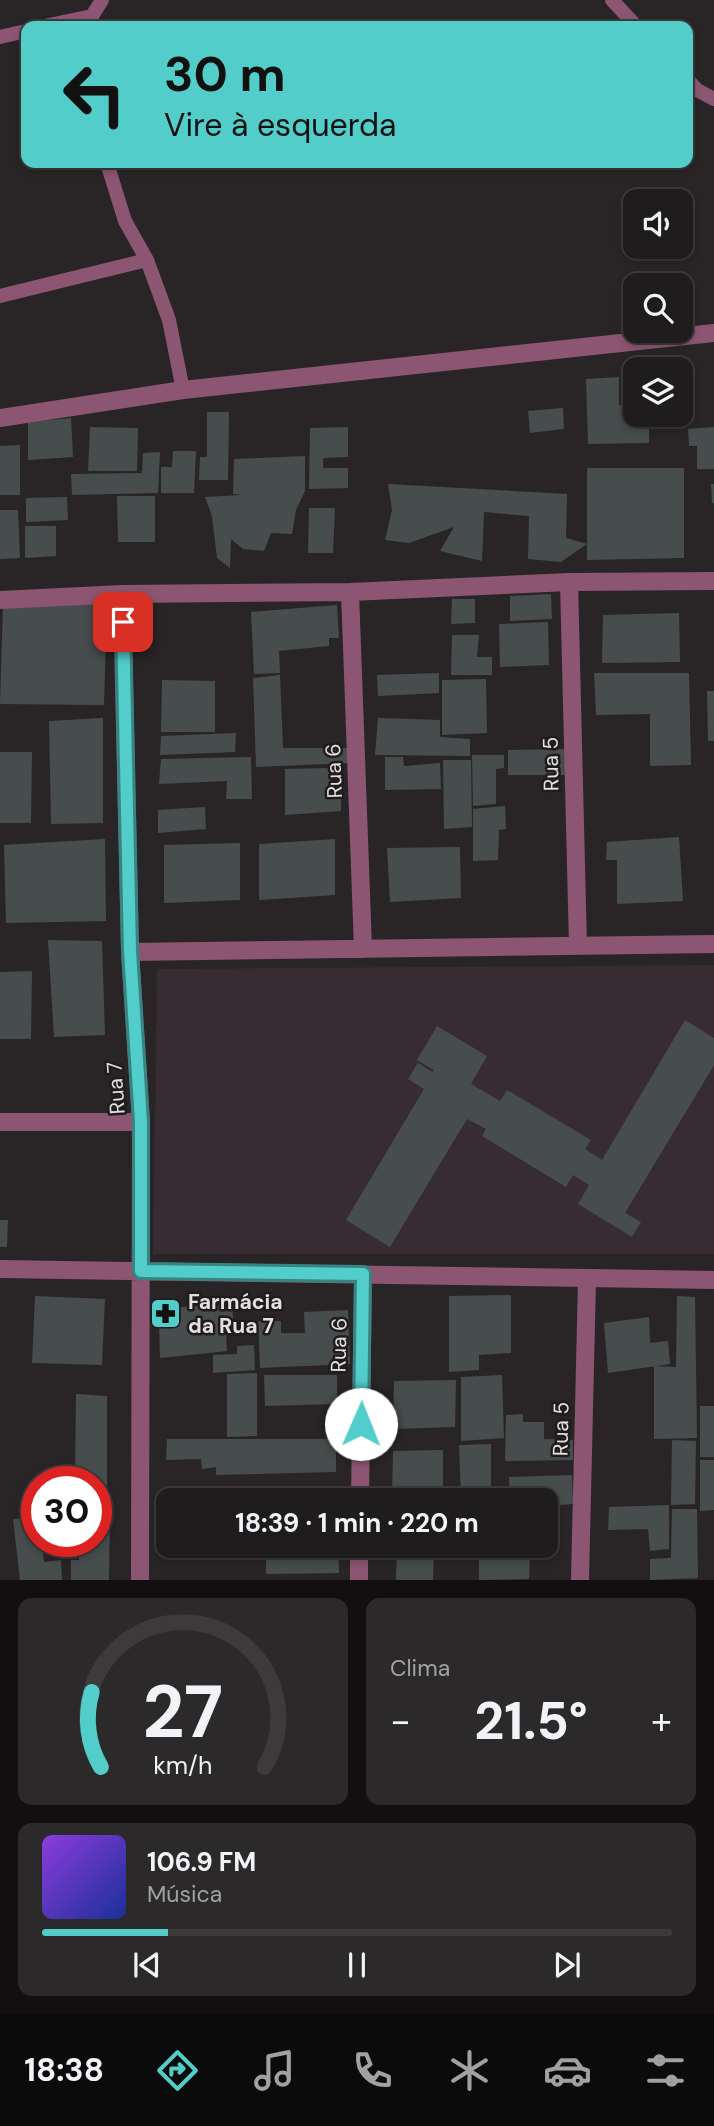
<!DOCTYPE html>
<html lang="pt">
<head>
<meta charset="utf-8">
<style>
  body { margin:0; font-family:"DM Sans",sans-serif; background:#2c292a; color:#f1f3f6; height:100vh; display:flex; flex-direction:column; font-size:26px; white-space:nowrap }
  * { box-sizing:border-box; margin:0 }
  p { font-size:23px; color:#a1a1a4 }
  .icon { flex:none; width:38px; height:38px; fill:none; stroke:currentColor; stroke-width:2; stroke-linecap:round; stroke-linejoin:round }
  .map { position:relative; height:1580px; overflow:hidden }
  .side { display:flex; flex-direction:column; gap:18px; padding:18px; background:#110f10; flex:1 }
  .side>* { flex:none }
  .top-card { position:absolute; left:21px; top:21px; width:672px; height:147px; border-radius:14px; box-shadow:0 4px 10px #0003,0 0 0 2px #3c3a3b; background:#53cdc9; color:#111; overflow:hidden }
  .buttons { position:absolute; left:623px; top:189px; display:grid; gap:14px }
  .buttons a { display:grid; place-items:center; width:70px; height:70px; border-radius:14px; background:#1f1c1d; box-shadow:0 4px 10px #0003,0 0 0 2px #3c3a3b; font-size:35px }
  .speed { position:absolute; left:21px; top:1466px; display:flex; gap:14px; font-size:35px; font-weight:700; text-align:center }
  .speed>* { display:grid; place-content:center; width:91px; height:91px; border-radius:50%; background:#1f1c1d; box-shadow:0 4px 10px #0003,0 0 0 2px #3c3a3b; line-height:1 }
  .speed .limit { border:10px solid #d22; background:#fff; color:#111 }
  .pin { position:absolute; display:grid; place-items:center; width:60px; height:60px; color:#fff; margin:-30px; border-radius:14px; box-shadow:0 4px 10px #0006 }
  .me { position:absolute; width:77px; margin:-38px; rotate:1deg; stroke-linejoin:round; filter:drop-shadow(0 0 5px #0008) }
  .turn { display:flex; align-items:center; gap:24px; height:147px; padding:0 28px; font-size:32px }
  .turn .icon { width:91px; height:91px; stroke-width:2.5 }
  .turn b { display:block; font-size:49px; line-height:60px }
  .big { font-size:52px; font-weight:700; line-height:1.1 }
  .side .card { flex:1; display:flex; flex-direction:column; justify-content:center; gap:10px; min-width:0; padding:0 24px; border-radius:14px; background:#2c292a }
  .side .dial { align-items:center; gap:0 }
  .dial svg { height:182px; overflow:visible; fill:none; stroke:#3c3a3b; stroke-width:7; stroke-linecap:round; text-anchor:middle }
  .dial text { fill:#f1f3f6; stroke:none }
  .song { display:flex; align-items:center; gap:21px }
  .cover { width:84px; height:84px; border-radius:10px; background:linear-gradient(135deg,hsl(270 70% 55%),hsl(230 70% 35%)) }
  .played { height:7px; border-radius:4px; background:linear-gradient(90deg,#53cdc9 20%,#3c3a3b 20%) }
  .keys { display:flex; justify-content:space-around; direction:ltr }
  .heat { display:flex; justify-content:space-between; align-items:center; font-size:38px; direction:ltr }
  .side .tiles { flex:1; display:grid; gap:18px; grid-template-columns:1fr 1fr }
  .card:last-child { grid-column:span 2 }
  .trip { position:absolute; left:156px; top:1488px; width:402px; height:70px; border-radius:14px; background:#1f1c1d; box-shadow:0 4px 10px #0003,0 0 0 2px #3c3a3b; font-weight:700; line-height:70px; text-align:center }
  .tabs { display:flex; height:112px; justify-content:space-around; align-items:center; background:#0c0b0c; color:#a1a1a4 }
  .tabs .icon { width:49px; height:49px }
  .tabs .active { color:#53cdc9 }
  .tabs b { font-size:32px; color:#f1f3f6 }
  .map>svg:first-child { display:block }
  .built { fill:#372c31 }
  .building { fill:#474d4d }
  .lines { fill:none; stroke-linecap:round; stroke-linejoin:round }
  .lane { stroke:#8c5672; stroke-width:14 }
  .street { stroke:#8c5672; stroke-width:18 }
  .route-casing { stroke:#368583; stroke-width:18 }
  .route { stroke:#53cdc9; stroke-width:12 }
  .labels { text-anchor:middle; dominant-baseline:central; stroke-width:5; stroke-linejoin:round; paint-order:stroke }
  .street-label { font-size:21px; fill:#e3e0e1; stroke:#201b1d }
  .poi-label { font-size:21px; font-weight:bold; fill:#e3e0e1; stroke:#201b1d; text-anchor:start }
</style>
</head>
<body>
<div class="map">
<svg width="714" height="1580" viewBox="0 0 714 1580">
  <rect width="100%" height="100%" fill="#292527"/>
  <path class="built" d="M 714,965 L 714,1254 L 153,1254 L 157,969 Z"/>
  <path class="building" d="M 619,377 L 619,405 L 635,404 L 635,415 L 649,415 L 649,443 L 588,444 L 586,379 Z
    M 563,408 L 564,429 L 530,433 L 528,411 Z
    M 207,412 L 229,412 L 228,480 L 199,480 L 200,457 L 207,457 Z
    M 71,418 L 73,457 L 28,460 L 28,422 Z
    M 90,427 L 138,428 L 137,471 L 88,471 Z
    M 348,427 L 348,457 L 323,458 L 323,468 L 348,468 L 348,488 L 309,489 L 310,428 Z
    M 714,427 L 714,469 L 697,469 L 697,446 L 689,446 L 688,429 Z
    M 20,445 L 20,495 L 0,495 L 0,446 Z
    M 173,451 L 196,451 L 194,493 L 161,493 L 161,467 L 172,467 Z
    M 160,452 L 158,493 L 72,495 L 71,474 L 142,473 L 143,453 Z
    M 305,456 L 305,491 L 296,510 L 292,534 L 271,533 L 264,551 L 243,549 L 231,539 L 230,568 L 217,558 L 212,516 L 205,497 L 242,495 L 233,494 L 234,459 Z
    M 587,468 L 684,468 L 684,558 L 587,560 Z
    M 388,484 L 567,494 L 566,538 L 587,544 L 561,562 L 528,559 L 529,516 L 484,512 L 482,561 L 440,551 L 454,527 L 409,543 L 385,540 L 392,510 Z
    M 711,484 L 714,484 L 714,503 L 712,503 Z
    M 117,496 L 155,496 L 155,542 L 118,542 Z
    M 67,497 L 68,520 L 26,522 L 26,498 Z
    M 309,508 L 335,508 L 333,553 L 308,553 Z
    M 0,510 L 18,510 L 20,558 L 0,559 Z
    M 25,526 L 56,526 L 56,556 L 25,558 Z
    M 551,594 L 552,619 L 510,621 L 510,596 Z
    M 452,599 L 475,599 L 475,623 L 451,624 Z
    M 107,601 L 104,705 L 0,704 L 3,604 Z
    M 337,605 L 339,638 L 329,638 L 329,646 L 279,651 L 280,673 L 254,674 L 251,612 Z
    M 679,613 L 680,662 L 602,663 L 603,615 Z
    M 548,622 L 549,665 L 500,667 L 499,624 Z
    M 452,635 L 479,635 L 477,657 L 492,657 L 492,675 L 451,675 Z
    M 439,673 L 439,693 L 378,696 L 377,675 Z
    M 594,673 L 689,673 L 691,765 L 650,766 L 650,714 L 596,715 Z
    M 280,675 L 283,748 L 352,748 L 352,763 L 256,767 L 253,678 Z
    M 486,679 L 487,733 L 442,735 L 442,680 Z
    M 162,680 L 215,681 L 215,732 L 161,732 Z
    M 707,691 L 714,691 L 714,741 L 708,741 Z
    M 103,718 L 103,823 L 51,824 L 49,721 Z
    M 378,718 L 440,720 L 440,737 L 470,739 L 470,756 L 375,755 Z
    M 236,733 L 235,752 L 160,755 L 161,736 Z
    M 570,749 L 569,775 L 508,775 L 508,750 Z
    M 0,752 L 32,752 L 31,823 L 0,823 Z
    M 472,755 L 504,755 L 504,768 L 496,769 L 496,804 L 473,806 Z
    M 251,757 L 252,799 L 226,799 L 227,781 L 159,784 L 161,759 Z
    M 385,757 L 403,757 L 404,766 L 440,763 L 441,789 L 385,790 Z
    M 443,760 L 471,760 L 472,827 L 444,829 Z
    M 330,768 L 330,792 L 341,792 L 341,811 L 285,815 L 285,769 Z
    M 505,806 L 506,829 L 499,830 L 498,860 L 473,861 L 473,809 Z
    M 205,807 L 206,829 L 158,833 L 158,810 Z
    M 679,837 L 683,901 L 617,904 L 617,860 L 606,860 L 607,842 Z
    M 105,839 L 106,921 L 6,923 L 4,845 Z
    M 335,839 L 335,895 L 259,900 L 259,844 Z
    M 240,843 L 240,900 L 164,903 L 164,845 Z
    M 460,847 L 461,898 L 390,902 L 387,848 Z
    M 48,940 L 102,941 L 105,1035 L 54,1037 Z
    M 32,971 L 31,1039 L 0,1039 L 0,972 Z
    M 685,1020 L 714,1038 L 714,1065 L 625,1213 L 641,1222 L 632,1237 L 578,1204 L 589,1185 L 573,1175 L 566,1187 L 482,1136 L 486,1129 L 467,1119 L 390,1247 L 346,1220 L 424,1089 L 408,1079 L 418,1063 L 432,1072 L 434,1070 L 417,1060 L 437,1026 L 487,1056 L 471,1084 L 500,1101 L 507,1090 L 591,1140 L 585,1149 L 602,1160 Z
    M 0,1220 L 8,1220 L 7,1247 L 0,1247 Z
    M 511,1295 L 511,1353 L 479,1355 L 479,1370 L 449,1372 L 449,1296 Z
    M 35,1296 L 105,1299 L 102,1365 L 32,1363 Z
    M 677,1296 L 695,1297 L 697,1438 L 654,1439 L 654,1366 L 676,1367 Z
    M 232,1304 L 234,1331 L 226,1332 L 227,1351 L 160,1358 L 159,1323 L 181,1321 L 180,1307 Z
    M 348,1310 L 350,1364 L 260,1368 L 258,1321 L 281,1321 L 281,1333 L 305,1333 L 304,1312 Z
    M 649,1317 L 650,1343 L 668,1341 L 670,1364 L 608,1373 L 604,1323 Z
    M 254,1345 L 255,1370 L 213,1373 L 213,1355 L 237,1354 L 237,1346 Z
    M 257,1373 L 257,1436 L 227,1437 L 227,1374 Z
    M 264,1375 L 337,1375 L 337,1404 L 265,1406 Z
    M 502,1375 L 504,1438 L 461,1441 L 461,1377 Z
    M 456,1380 L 455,1427 L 393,1429 L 394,1381 Z
    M 76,1394 L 107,1396 L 107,1488 L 96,1488 L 96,1482 L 75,1482 Z
    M 700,1406 L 714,1406 L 714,1457 L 700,1457 Z
    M 523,1414 L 523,1422 L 544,1422 L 544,1439 L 573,1440 L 573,1460 L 505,1461 L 506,1415 Z
    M 167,1439 L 336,1439 L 336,1472 L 216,1475 L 216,1467 L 202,1469 L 201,1459 L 166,1460 Z
    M 672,1440 L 696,1441 L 695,1504 L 671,1505 Z
    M 491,1444 L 491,1500 L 446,1500 L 445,1497 L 461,1496 L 459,1445 Z
    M 443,1450 L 443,1500 L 423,1500 L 423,1494 L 392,1494 L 393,1451 Z
    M 700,1460 L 714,1460 L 714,1510 L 700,1511 Z
    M 572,1475 L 573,1504 L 546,1506 L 546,1500 L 510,1500 L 509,1477 Z
    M 337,1487 L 337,1500 L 265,1500 L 265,1489 Z
    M 669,1505 L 669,1549 L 650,1551 L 648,1529 L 608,1530 L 609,1507 Z
    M 672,1509 L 697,1509 L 698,1578 L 650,1580 L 650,1559 L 671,1558 Z
    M 96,1515 L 110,1515 L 109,1580 L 71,1580 L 71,1560 L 79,1560 L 79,1542 L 96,1542 Z
    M 37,1517 L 37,1542 L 42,1542 L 44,1562 L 61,1560 L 62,1580 L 20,1580 L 13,1519 Z
    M 266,1545 L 338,1545 L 339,1573 L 266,1574 Z
    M 397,1545 L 434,1545 L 433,1580 L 396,1580 Z
    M 530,1556 L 529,1579 L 479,1580 L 479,1557 Z"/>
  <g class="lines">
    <path class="lane" d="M 612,0 L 636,26
      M 44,26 L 92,16
      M 92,26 L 92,16 L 102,0
      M 0,37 L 26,31
      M 688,80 L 697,90 L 714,99
      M 107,163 L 125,221 L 147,260 L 169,320 L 183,390
      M 0,296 L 147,260"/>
    <path class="street" d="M 0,418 L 183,390 L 714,333
      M 569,582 L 578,946
      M 350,592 L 363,949
      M 122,594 L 130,952 L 141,1122 L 140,1580
      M 0,600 L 122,594 L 350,592 L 569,582 L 714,581
      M 130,952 L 714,944
      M 0,1122 L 141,1122
      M 0,1269 L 714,1280
      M 360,1500 L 363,1274
      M 359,1580 L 359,1545
      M 580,1580 L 587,1280"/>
  </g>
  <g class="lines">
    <defs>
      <path id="route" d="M 123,622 L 130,951 L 141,1122 L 141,1271 L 363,1274 L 361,1424"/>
    </defs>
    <use href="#route" class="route-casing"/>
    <use href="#route" class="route"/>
  </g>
  <defs>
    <symbol id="pharmacy-square" viewBox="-11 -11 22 22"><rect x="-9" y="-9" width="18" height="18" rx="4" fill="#53cdc9" stroke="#201b1d"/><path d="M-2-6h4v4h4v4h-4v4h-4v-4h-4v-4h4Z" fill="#111"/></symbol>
  </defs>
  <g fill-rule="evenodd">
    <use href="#pharmacy-square" x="148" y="1296" width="35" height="35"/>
  </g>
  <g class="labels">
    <g class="street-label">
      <text transform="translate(551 764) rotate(-91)">Rua 5</text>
      <text transform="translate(334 771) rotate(-92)">Rua 6</text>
      <text transform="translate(116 1088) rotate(-94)">Rua 7</text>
      <text transform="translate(339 1345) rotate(-89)">Rua 6</text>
      <text transform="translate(561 1429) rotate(-89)">Rua 5</text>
    </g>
    <g class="poi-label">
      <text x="188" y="1302">Farmácia<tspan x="188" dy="24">da Rua 7</tspan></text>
    </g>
  </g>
</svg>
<div class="buttons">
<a><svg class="icon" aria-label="sound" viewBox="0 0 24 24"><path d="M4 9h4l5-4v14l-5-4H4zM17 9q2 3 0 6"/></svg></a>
<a><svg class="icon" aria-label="search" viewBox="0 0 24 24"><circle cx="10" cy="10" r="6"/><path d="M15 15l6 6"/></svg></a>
<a><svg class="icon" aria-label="layers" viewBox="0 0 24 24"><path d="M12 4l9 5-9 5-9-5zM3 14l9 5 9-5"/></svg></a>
</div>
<div class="speed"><div class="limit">30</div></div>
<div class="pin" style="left:123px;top:622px;background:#d93025"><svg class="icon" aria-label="arrive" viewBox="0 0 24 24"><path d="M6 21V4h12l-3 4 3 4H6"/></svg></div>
<svg class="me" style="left:361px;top:1424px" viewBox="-20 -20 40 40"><circle r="19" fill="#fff"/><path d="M0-13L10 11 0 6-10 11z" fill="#53cdc9"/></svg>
<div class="trip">18:39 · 1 min · 220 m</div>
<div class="top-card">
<div class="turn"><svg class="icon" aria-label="left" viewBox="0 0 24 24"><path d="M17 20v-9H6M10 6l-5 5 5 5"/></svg><div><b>30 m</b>Vire à esquerda</div></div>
</div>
</div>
<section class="side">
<div class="tiles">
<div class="card dial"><svg viewBox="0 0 100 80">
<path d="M14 69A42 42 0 1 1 86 69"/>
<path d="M14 69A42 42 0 0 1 10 36" stroke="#53cdc9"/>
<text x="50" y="56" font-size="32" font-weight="700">27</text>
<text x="50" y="72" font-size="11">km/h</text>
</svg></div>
<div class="card"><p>Clima</p>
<div class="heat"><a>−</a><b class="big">21.5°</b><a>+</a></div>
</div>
<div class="card">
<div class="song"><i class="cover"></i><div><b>106.9 FM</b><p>Música</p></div></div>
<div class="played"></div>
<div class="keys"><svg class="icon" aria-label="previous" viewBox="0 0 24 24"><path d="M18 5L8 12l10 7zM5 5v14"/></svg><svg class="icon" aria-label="pause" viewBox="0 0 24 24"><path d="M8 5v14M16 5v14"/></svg><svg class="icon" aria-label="next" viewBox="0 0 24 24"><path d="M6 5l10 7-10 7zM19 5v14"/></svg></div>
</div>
</div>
</section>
<nav class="tabs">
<b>18:38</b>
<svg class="icon active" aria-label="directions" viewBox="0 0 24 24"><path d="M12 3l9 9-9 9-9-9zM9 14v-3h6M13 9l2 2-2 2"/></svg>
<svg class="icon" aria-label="music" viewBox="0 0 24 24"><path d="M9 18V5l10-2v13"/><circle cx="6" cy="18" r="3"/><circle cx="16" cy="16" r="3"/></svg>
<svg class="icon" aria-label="phone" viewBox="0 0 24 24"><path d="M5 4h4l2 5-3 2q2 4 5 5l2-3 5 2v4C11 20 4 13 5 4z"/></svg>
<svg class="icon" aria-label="climate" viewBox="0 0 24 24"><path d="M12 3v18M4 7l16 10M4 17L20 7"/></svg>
<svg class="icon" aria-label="car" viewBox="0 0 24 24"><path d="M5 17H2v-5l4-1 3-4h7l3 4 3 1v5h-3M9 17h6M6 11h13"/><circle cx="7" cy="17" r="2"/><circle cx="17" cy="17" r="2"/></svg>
<svg class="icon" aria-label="filters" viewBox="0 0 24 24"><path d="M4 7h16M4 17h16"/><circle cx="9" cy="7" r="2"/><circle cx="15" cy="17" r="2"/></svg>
</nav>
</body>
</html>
